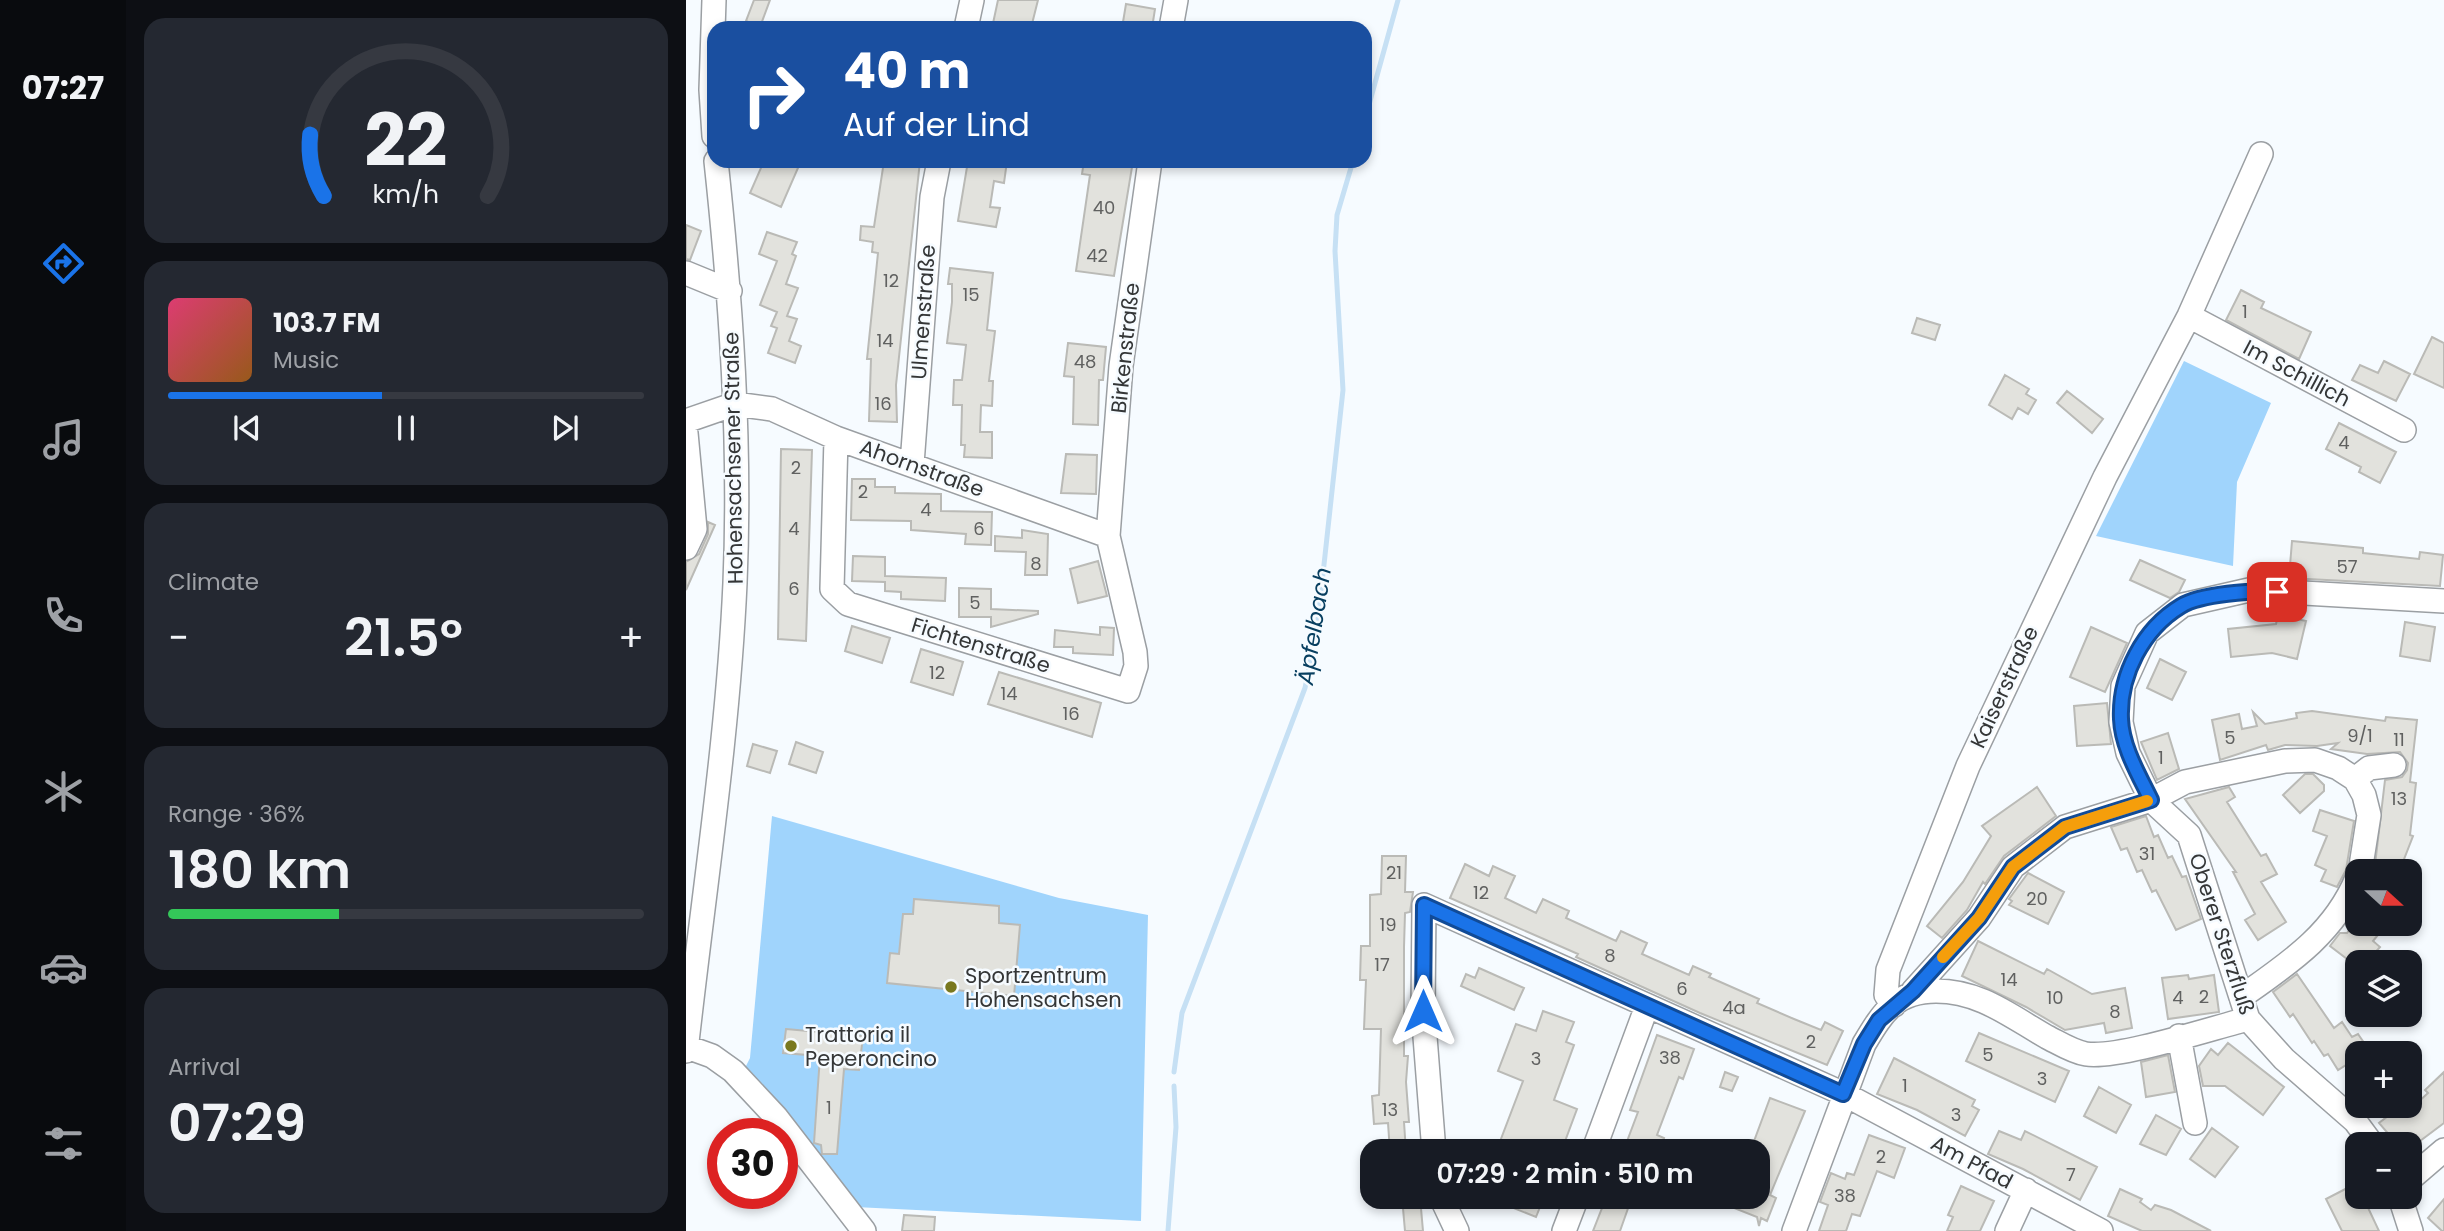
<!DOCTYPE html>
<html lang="en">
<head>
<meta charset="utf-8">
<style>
  body { margin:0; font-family:Poppins,sans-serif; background:#242831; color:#f1f3f6; height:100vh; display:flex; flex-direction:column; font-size:26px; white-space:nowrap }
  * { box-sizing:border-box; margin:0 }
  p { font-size:23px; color:#9ea1a6 }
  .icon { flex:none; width:38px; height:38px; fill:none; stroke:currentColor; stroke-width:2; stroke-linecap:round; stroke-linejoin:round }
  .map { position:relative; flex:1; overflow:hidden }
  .drawer { display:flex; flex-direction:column; gap:18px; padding:18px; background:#0d0f14; width:560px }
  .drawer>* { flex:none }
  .top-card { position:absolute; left:21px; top:21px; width:665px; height:147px; border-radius:21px; box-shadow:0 4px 10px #0003; background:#1a4fa0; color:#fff; overflow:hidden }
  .needle { width:46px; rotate:111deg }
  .tools { position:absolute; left:1659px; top:859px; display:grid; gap:14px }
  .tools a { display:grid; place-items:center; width:77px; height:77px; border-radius:14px; background:#171b24; box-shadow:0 4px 10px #0003; font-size:35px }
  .speed { position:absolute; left:21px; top:1118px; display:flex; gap:14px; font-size:35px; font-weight:700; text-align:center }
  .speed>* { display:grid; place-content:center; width:91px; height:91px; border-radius:50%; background:#171b24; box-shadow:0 4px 10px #0003; line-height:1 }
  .speed .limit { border:10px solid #d22; background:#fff; color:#111 }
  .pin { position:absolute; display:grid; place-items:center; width:60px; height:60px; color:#fff; margin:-30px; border-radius:14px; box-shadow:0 4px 10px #0006 }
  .me { position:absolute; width:77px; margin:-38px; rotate:0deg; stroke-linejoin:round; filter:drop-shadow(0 0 5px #0008) }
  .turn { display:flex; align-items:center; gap:24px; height:147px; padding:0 21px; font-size:32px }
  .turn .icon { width:91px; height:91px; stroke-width:2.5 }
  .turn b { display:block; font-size:49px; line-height:60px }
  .big { font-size:52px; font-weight:600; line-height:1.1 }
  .drawer .card { flex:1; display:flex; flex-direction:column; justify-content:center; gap:10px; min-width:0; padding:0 24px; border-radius:21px; background:#242831 }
  .drawer .dial { align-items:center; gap:0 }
  .dial svg { height:182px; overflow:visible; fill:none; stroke:#363941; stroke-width:7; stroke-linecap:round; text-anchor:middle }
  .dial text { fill:#f1f3f6; stroke:none }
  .song { display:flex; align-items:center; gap:21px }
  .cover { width:84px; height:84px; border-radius:10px; background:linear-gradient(135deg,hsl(340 70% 55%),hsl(30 70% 35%)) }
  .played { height:7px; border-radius:4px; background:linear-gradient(90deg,#1a73e8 45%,#363941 45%) }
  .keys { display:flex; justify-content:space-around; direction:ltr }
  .heat { display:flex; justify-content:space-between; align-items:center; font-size:38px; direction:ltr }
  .charge { height:10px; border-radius:5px; background:linear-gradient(90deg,#34c759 36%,#363941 0) }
  .trip { position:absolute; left:674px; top:1139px; width:410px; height:70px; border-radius:21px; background:#171b24; box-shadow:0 4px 10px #0003; font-weight:600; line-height:70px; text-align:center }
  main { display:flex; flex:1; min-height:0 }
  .tabs { display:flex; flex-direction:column; width:126px; justify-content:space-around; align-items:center; background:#090b0e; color:#9ea1a6 }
  .tabs .icon { width:49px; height:49px }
  .tabs .active { color:#1a73e8 }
  .tabs b { font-size:32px; color:#f1f3f6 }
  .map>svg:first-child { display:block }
  .green { fill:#a0d4fc }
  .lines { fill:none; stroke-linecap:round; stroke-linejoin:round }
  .stream { stroke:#c6e0f4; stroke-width:5 }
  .building { fill:#e2e2dd; stroke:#babab6; stroke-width:2 }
  .minor-casing { stroke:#9b9fa3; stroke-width:26 }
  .minor { stroke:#fff; stroke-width:23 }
  .route-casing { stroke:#114b97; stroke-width:18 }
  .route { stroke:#1a73e8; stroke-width:12 }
  .slow { stroke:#f59e0b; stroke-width:12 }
  .poi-dot { fill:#79781e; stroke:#f6fbff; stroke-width:2.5 }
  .labels { text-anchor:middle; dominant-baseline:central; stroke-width:5; stroke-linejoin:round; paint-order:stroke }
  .number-label { font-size:18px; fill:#606160 }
  .street-label { font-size:21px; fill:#343637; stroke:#f6fbff }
  .poi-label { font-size:21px; fill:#343637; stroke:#f6fbff; text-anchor:start }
  .water-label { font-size:23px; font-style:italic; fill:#083f60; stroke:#f6fbff }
</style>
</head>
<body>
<main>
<nav class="tabs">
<b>07:27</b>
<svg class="icon active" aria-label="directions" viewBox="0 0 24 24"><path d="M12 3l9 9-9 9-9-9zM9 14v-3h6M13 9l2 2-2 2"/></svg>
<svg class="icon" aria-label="music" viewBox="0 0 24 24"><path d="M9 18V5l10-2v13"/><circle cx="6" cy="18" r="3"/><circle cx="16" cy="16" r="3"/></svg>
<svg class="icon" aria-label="phone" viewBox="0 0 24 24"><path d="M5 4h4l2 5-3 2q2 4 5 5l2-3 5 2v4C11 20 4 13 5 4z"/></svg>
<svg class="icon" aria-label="climate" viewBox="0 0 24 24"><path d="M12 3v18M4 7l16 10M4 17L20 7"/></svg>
<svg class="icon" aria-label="car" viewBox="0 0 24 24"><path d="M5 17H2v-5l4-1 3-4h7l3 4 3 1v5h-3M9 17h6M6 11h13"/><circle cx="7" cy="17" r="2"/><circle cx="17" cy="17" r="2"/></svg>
<svg class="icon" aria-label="filters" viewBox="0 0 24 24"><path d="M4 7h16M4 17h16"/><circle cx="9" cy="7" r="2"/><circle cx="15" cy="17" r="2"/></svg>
</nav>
<section class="drawer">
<div class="card dial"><svg viewBox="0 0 100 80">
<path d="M14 69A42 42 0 1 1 86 69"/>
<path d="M14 69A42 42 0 0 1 8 42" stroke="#1a73e8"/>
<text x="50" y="56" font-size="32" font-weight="700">22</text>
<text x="50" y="72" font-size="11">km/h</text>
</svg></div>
<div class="card">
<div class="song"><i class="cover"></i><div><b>103.7 FM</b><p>Music</p></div></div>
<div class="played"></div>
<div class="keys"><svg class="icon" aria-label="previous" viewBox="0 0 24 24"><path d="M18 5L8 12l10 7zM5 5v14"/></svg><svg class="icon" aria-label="pause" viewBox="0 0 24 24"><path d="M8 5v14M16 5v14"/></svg><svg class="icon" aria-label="next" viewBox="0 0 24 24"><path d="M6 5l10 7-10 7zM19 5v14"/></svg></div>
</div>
<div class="card"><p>Climate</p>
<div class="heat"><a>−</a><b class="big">21.5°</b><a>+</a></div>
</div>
<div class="card"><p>Range · 36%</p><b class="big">180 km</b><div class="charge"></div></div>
<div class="card"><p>Arrival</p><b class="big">07:29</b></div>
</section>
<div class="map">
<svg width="1758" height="1231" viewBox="0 0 1758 1231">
  <rect width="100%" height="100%" fill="#f6fbff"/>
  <path class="green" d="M 1498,361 L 1585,403 L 1551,482 L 1547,566 L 1410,536 Z
    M 86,816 L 373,898 L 462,915 L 455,1221 L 149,1206 L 50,1086 L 64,1058 Z"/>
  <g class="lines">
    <path class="stream" d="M 679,119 L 712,0
      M 488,1072 L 496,1013 L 619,688 L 631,629 L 657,390 L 649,251 L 651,215 L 667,161
      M 482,1231 L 490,1127 L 488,1086"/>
  </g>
  <path class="building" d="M 68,0 L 84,0 L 74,27 L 60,21 Z
    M 312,0 L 352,0 L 345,28 L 306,28 Z
    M 440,4 L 469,9 L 466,28 L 436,28 Z
    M 78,161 L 115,161 L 95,207 L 64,193 Z
    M 198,161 L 234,161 L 210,385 L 211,422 L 183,421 L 185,359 L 181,359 L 192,253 L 186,252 L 187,242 L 174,240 L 175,226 L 188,227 Z
    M 282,161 L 321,161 L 318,183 L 308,181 L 304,207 L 314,208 L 310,227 L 272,221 Z
    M 398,161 L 447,161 L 428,276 L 390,271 L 404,175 L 396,174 Z
    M 0,225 L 15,231 L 4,260 L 0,259 Z
    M 81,232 L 111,242 L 106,254 L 110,256 L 100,284 L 112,288 L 101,316 L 111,319 L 103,341 L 115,346 L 109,363 L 82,353 L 91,328 L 85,326 L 91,312 L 74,305 L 91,261 L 73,254 Z
    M 264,268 L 307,273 L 301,330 L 309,331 L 303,381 L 307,381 L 306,406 L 295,405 L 294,432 L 306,432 L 306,458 L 278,457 L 279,445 L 275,445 L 276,405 L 267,405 L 268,380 L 276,380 L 280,345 L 261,343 L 266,302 L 266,284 L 262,284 Z
    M 1555,290 L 1578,302 L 1575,308 L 1625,332 L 1613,359 L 1540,320 Z
    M 1231,318 L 1254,325 L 1249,340 L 1226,333 Z
    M 1746,337 L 1758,343 L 1758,388 L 1728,374 Z
    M 382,343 L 420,347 L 417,380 L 413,380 L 412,425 L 387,424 L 388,377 L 378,376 Z
    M 1698,361 L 1724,374 L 1710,401 L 1666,380 L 1674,365 L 1692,373 Z
    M 1319,375 L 1343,389 L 1340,394 L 1350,400 L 1342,414 L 1332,408 L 1326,419 L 1303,405 Z
    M 1381,391 L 1417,419 L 1406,433 L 1371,403 Z
    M 1653,423 L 1710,452 L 1694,483 L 1673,472 L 1675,467 L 1640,449 Z
    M 95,449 L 126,450 L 120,641 L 92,639 Z
    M 380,454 L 411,455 L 410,494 L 375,493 Z
    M 166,479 L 189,479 L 189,487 L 209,487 L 209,493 L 255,494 L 255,511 L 306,512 L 305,545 L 279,544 L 280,534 L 225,530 L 225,521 L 165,520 Z
    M 22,522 L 29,525 L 0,590 L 0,562 L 13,554 L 22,534 Z
    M 336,530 L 362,534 L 361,575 L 339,575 L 340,552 L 309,551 L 309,536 L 336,538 Z
    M 1606,541 L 1677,548 L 1677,553 L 1733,559 L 1734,552 L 1757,555 L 1754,586 L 1603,578 Z
    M 167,556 L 199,557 L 199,576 L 260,578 L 259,601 L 215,599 L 215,592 L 199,591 L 199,582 L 166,581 Z
    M 1454,560 L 1499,580 L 1493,592 L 1484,598 L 1444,580 Z
    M 412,561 L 421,596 L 392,603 L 384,569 Z
    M 273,588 L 305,589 L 305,609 L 352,611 L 352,614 L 305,627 L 305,617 L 273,617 Z
    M 1592,615 L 1620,621 L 1611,659 L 1586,653 L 1545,657 L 1542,629 L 1590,624 Z
    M 1719,622 L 1749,627 L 1744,661 L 1714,656 Z
    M 166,626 L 204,638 L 196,663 L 159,651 Z
    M 414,627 L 428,628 L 427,655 L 387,653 L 387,647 L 368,647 L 369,630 L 414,635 Z
    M 1405,627 L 1441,643 L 1419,692 L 1384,677 Z
    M 235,649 L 277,662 L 267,695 L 225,682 Z
    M 1474,659 L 1500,672 L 1486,700 L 1461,688 Z
    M 313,672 L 415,703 L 406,737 L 302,704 Z
    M 1421,703 L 1425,744 L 1391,746 L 1388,706 Z
    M 1626,711 L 1699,721 L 1700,717 L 1731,720 L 1724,782 L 1730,783 L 1724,835 L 1727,836 L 1713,872 L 1689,865 L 1699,780 L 1716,777 L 1721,770 L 1722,763 L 1714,752 L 1681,754 L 1645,749 L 1652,743 L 1631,746 L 1599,745 L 1582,750 L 1580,745 L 1534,760 L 1526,720 L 1553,714 L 1556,729 L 1571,726 L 1567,712 L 1579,724 L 1611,718 L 1610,713 Z
    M 1482,733 L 1493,769 L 1471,780 L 1455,742 Z
    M 110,742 L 137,752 L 130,773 L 103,764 Z
    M 67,744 L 91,751 L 84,773 L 61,766 Z
    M 1619,774 L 1627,774 L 1638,785 L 1638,791 L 1614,813 L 1597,795 Z
    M 1351,787 L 1370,816 L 1318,856 L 1299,884 L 1297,882 L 1281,910 L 1256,938 L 1241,926 L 1277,882 L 1305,836 L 1296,826 Z
    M 1543,787 L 1549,797 L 1541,802 L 1575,856 L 1580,854 L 1591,874 L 1575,882 L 1600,922 L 1572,940 L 1559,920 L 1569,914 L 1547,872 L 1550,872 L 1499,799 Z
    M 1634,810 L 1668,821 L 1660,870 L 1651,887 L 1635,881 L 1640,870 L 1629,865 L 1641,836 L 1627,831 Z
    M 1460,816 L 1468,837 L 1472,835 L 1482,858 L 1486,856 L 1496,877 L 1500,876 L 1515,919 L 1490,930 L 1470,890 L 1466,892 L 1456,870 L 1451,872 L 1441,848 L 1435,850 L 1425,827 Z
    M 696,856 L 720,856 L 719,892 L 727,892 L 724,912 L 719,913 L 718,947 L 718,1056 L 722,1056 L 720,1082 L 723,1122 L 718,1122 L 720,1152 L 704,1152 L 702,1123 L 688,1124 L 686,1096 L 693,1095 L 695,1029 L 678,1029 L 680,980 L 674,980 L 675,946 L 684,946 L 684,895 L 695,894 Z
    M 779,864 L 803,876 L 807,866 L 829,876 L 819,898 L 850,913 L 857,899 L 883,911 L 880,918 L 930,941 L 935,931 L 961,943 L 956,954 L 1003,975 L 1007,966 L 1025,974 L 1023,977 L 1073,999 L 1071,1003 L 1108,1019 L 1135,1030 L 1139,1022 L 1157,1031 L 1141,1065 L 1014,1013 L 890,957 L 892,954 L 764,898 Z
    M 1342,873 L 1378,892 L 1362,924 L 1323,905 L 1326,901 L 1323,899 Z
    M 228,899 L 313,906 L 313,923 L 334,925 L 328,996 L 201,983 L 204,953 L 213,954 L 217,914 L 227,914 Z
    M 1668,924 L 1701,924 L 1687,941 L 1694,947 L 1681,962 L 1665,962 L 1644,946 L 1654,933 L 1661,933 Z
    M 1292,941 L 1358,974 L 1361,969 L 1406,994 L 1439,988 L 1446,1028 L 1420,1033 L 1418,1023 L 1379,1030 L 1340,1007 L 1276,976 Z
    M 793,968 L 838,988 L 828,1010 L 775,986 L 780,974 L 789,978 Z
    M 1611,974 L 1648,1028 L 1656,1022 L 1666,1037 L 1672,1034 L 1683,1050 L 1671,1054 L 1671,1058 L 1652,1070 L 1642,1054 L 1638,1056 L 1628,1041 L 1626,1043 L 1607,1014 L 1604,1017 L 1587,992 Z
    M 1502,975 L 1503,979 L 1528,975 L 1533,1012 L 1482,1019 L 1476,978 Z
    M 857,1011 L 888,1022 L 880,1042 L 888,1045 L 868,1100 L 891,1109 L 875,1152 L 810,1152 L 837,1081 L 812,1071 L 830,1024 L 850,1031 Z
    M 100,1029 L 177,1036 L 173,1070 L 158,1069 L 151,1154 L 136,1154 L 135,1145 L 128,1143 L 134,1056 L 97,1053 Z
    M 1293,1033 L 1383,1071 L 1369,1102 L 1280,1061 Z
    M 971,1035 L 1008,1049 L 997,1079 L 993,1077 L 971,1135 L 978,1138 L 973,1152 L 937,1152 L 952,1112 L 944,1110 Z
    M 1542,1043 L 1598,1087 L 1577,1115 L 1539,1086 L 1517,1086 L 1513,1066 L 1525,1049 L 1532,1055 Z
    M 1482,1055 L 1489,1092 L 1460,1097 L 1455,1062 Z
    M 1208,1058 L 1289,1100 L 1286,1106 L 1293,1110 L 1279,1136 L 1231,1110 L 1191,1094 Z
    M 1039,1072 L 1052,1077 L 1046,1091 L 1034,1087 Z
    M 1758,1072 L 1758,1123 L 1730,1144 L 1711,1144 L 1693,1123 L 1710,1110 L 1715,1116 L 1729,1105 L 1742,1093 L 1739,1090 Z
    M 1413,1087 L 1445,1105 L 1430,1133 L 1398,1116 Z
    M 1084,1098 L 1119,1111 L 1084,1195 L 1090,1198 L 1081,1221 L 1075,1218 L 1073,1226 L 1071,1217 L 1048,1208 L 1052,1197 L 1071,1197 L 1071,1152 L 1064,1152 Z
    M 1470,1115 L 1495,1129 L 1480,1155 L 1454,1144 Z
    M 1526,1128 L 1552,1147 L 1529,1177 L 1504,1159 Z
    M 1313,1131 L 1335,1140 L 1339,1131 L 1411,1167 L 1394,1200 L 1337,1169 L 1302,1154 Z
    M 1183,1135 L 1219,1148 L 1208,1178 L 1191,1171 L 1174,1216 L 1166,1214 L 1160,1231 L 1133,1231 L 1142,1205 L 1134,1202 L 1145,1173 L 1159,1179 L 1161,1173 L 1168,1175 Z
    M 1671,1183 L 1671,1197 L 1677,1197 L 1693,1231 L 1656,1231 L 1640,1199 Z
    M 1275,1186 L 1308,1201 L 1294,1231 L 1261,1231 L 1267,1217 L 1262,1215 Z
    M 1434,1189 L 1456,1199 L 1454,1202 L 1465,1210 L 1469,1205 L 1485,1210 L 1525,1231 L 1456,1231 L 1422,1216 Z
    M 716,1197 L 734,1197 L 737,1231 L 719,1231 Z
    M 800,1197 L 858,1197 L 850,1217 Z
    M 905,1197 L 946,1197 L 934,1231 L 907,1231 L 916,1208 L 904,1203 Z
    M 1758,1199 L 1758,1231 L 1756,1231 L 1742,1218 Z
    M 218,1215 L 249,1217 L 248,1231 L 216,1231 Z"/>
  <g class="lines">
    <defs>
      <path id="minor" d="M 280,28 L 286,0
        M 485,28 L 490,0
        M 28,136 L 25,90 L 28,0
        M 0,273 L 44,291
        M 1503,316 L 1718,430
        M 0,421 L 49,404 L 86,409 L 150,438 L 422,536
        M 0,433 L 9,529 L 0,548
        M 150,438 L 146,589 L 162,604 L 442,691 L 450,666 L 449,652 L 422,536 L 435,366 L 464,161
        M 226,464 L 246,197 L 253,161
        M 1669,779 L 1683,768 L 1708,765
        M 1227,991 L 1293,918 L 1327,867 L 1379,827 L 1465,800 L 1499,782 L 1599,761 L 1629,760 L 1652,768 L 1669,779 L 1678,795 L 1683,815 L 1674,872
        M 1555,997 C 1602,964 1648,934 1671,878
        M 1208,1005 L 1200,995 L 1202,970 L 1282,766 L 1419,477 L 1503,316 L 1575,154
        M 1493,1036 L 1509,1123
        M 1,1047 L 26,1056 L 47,1071 L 90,1117 L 178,1231
        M 0,1051 C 17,896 42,740 49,583 C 55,442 45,301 30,161
        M 1686,1144 L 1669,1121 L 1598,1059 L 1562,1019 L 1503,835 L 1465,800 L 1442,753 L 1435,722 L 1437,686 L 1461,633 L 1497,605 L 1563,590 L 1758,601
        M 748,1152 L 737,1011 L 738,905 L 1158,1094 L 1415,1231
        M 907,1152 L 961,1006
        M 1724,1179 L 1758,1150
        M 755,1197 L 771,1231
        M 1714,1197 L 1725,1231
        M 878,1231 L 891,1197
        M 1108,1231 L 1178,1044 C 1197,1012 1210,991 1250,991 C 1294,991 1324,1016 1361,1037 C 1373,1043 1387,1052 1400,1054 C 1432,1059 1526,1028 1562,1019
        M 1321,1231 L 1340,1190"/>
    </defs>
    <use href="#minor" class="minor-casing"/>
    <use href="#minor" class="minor"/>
  </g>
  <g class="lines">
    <defs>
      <path id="route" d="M 737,1011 L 738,905 L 1157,1094 L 1178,1044 L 1193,1020 L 1227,991 L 1293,918 L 1327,867 L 1379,827 L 1465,800 C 1453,775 1436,747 1435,719 C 1433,675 1457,629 1495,606 C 1514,594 1568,590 1591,592"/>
    </defs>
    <use href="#route" class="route-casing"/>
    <use href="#route" class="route"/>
    <path class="slow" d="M 1257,957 L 1293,918 L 1327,867 L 1379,827 L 1461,801"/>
  </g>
  <g class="poi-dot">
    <circle cx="265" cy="987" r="7"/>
    <circle cx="105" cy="1046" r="7"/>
  </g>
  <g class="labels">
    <g class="number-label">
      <text x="418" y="207">40</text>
      <text x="411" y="255">42</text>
      <text x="205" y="280">12</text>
      <text x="285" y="294">15</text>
      <text x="1559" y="311">1</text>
      <text x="199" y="340">14</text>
      <text x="399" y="361">48</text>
      <text x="197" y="403">16</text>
      <text x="1658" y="442">4</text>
      <text x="110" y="467">2</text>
      <text x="177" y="491">2</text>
      <text x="240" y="509">4</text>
      <text x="108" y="528">4</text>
      <text x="293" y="528">6</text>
      <text x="350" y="563">8</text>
      <text x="1661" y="566">57</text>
      <text x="108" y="588">6</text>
      <text x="289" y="602">5</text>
      <text x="251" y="672">12</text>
      <text x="323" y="693">14</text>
      <text x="385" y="713">16</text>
      <text x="1674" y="735">9/1</text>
      <text x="1544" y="737">5</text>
      <text x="1713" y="739">11</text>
      <text x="1475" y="757">1</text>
      <text x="1713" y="798">13</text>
      <text x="1461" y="853">31</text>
      <text x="708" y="872">21</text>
      <text x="795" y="892">12</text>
      <text x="1351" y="898">20</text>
      <text x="702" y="924">19</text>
      <text x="924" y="955">8</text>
      <text x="696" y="964">17</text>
      <text x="1323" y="979">14</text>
      <text x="996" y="988">6</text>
      <text x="1518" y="996">2</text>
      <text x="1369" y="997">10</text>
      <text x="1492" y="997">4</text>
      <text x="1048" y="1007">4a</text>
      <text x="1429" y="1011">8</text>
      <text x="1125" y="1041">2</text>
      <text x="1302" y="1054">5</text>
      <text x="984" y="1057">38</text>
      <text x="850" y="1058">3</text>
      <text x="1356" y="1078">3</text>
      <text x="1219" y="1085">1</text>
      <text x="143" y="1107">1</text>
      <text x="704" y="1109">13</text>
      <text x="1270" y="1114">3</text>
      <text x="1195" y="1156">2</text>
      <text x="1385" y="1174">7</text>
      <text x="1159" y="1195">38</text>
    </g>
    <g class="street-label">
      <text transform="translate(237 312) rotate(-86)">Ulmenstraße</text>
      <text transform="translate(439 348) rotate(-84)">Birkenstraße</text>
      <text transform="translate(1611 373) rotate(28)">Im Schillich</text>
      <text transform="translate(47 458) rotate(-91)">Hohensachsener Straße</text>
      <text transform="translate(236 468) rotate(20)">Ahornstraße</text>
      <text transform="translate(295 645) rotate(17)">Fichtenstraße</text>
      <text transform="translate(1318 687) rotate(-65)">Kaiserstraße</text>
      <text transform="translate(1536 934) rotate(72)">Oberer Sterzfluß</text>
      <text transform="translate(1286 1162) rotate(28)">Am Pfad</text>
    </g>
    <g class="poi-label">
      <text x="279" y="975">Sportzentrum<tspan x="279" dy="24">Hohensachsen</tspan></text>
      <text x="119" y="1034">Trattoria il<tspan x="119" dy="24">Peperoncino</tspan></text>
    </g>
    <g class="water-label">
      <text transform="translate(628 626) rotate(-81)">Äpfelbach</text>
    </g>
  </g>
</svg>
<div class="tools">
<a><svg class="needle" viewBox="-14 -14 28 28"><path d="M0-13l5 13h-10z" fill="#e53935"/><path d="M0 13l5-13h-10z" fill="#9ea1a6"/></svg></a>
<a><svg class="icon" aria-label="layers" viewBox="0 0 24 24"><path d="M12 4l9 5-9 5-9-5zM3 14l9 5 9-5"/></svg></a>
<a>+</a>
<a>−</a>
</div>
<div class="speed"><div class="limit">30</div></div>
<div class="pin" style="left:1591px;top:592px;background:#d93025"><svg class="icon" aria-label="arrive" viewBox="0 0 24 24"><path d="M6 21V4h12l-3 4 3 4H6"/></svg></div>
<svg class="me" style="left:737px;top:1011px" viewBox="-20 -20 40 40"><path d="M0-17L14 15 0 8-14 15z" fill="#1a73e8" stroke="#fff" stroke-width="4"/></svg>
<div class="trip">07:29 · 2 min · 510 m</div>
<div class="top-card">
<div class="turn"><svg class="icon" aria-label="right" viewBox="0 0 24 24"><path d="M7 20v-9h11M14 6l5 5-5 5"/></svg><div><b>40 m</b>Auf der Lind</div></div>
</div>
</div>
</main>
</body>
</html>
